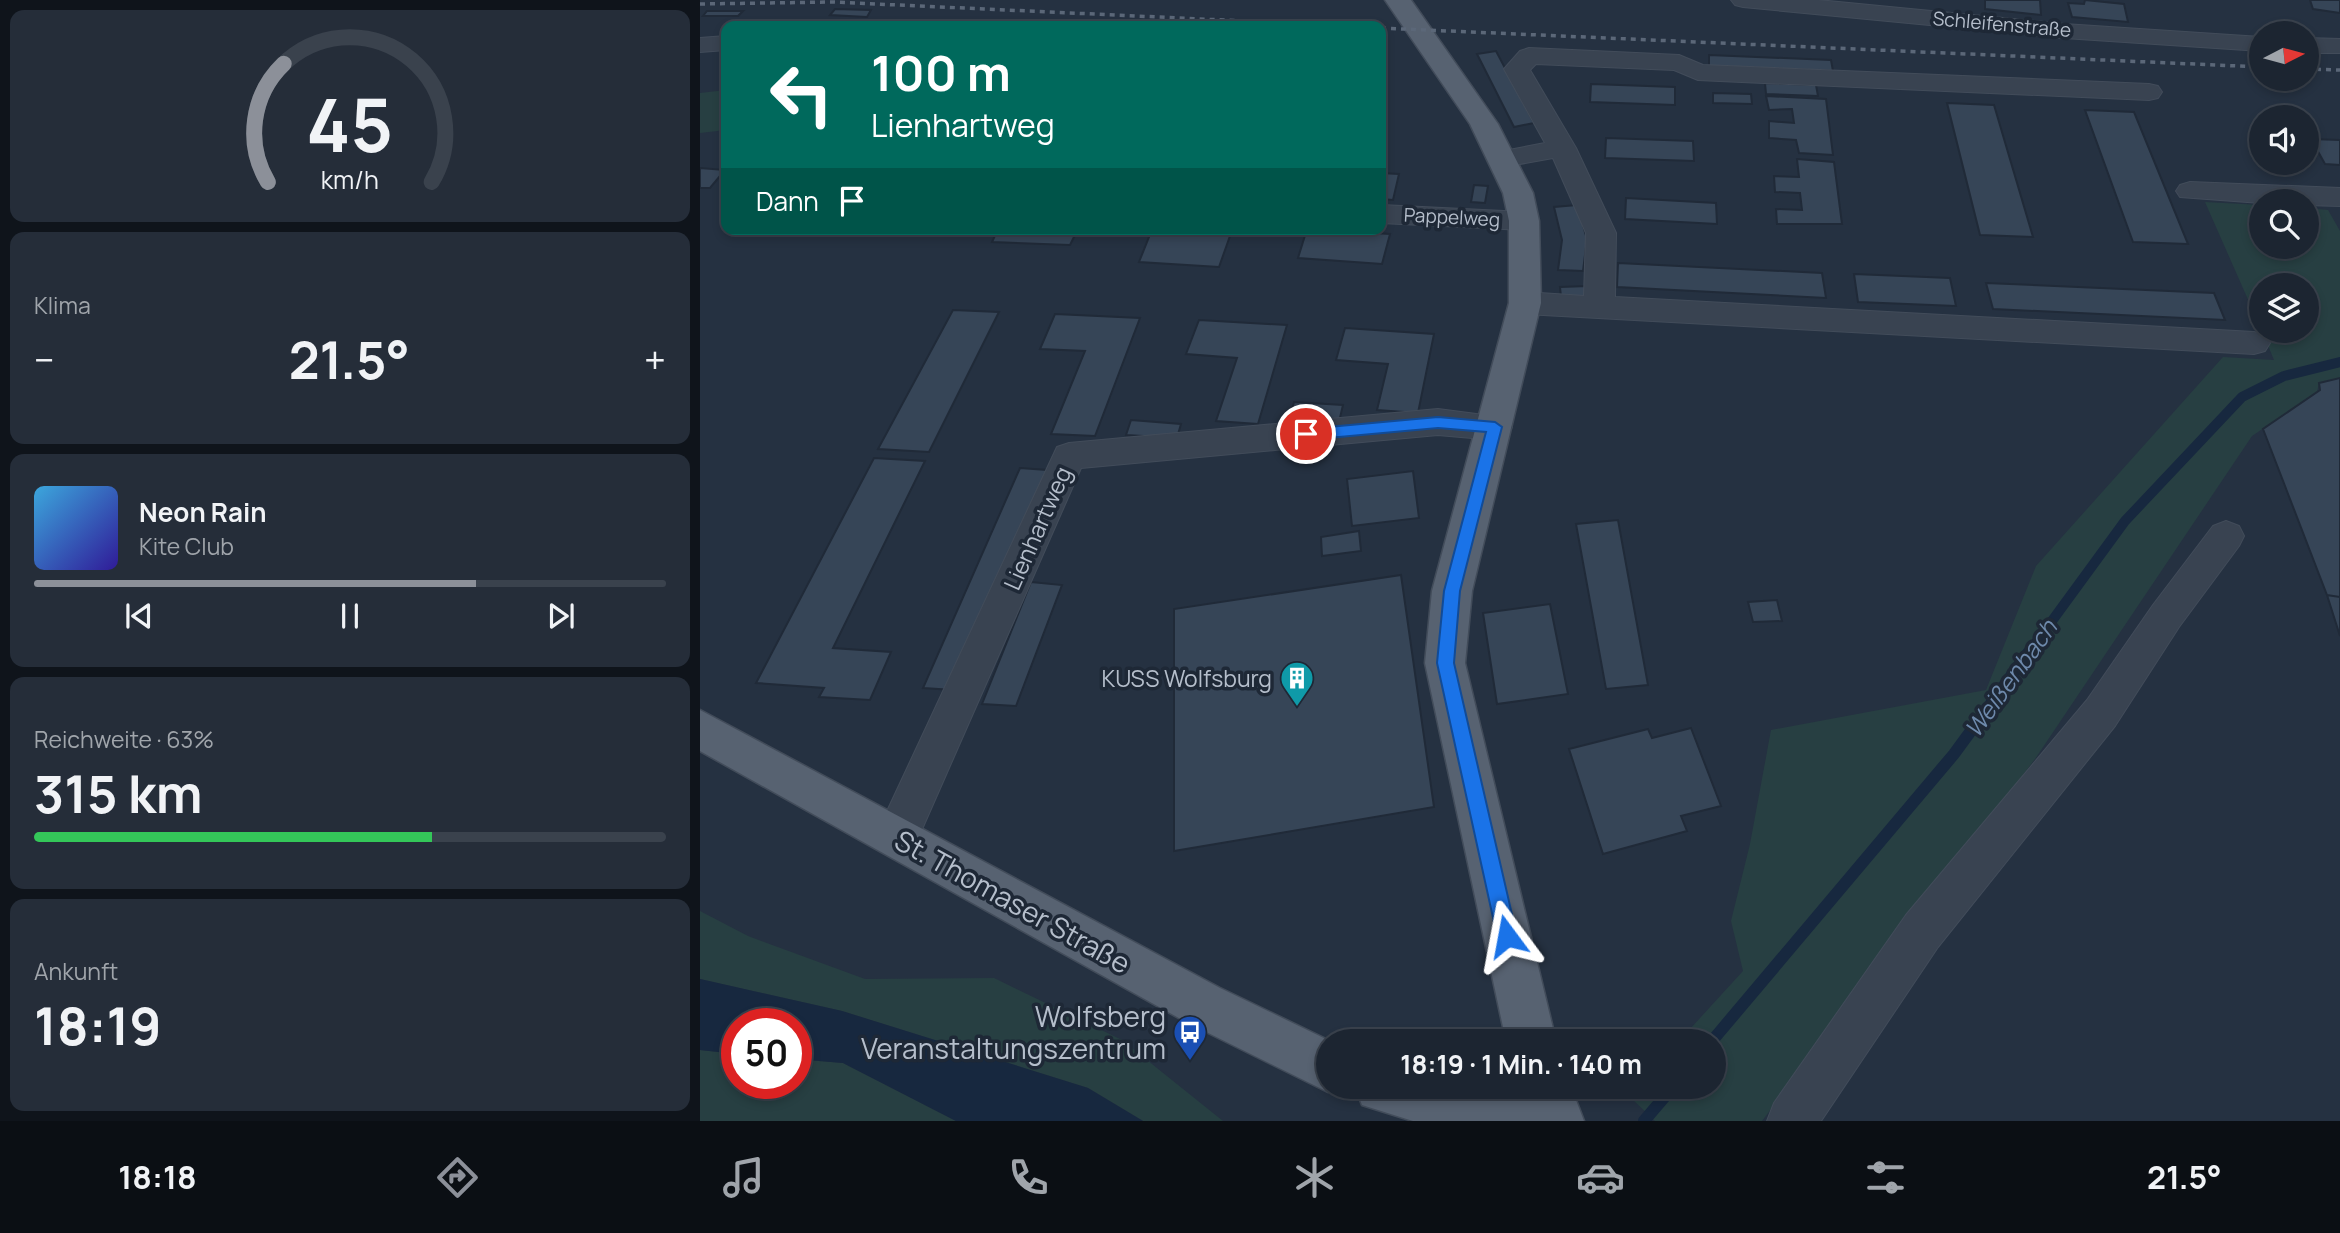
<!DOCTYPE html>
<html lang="de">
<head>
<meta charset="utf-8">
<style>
  body { margin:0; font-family:Manrope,sans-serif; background:#252d39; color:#f1f3f6; height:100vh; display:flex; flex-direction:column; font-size:26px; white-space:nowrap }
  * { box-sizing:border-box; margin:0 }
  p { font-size:23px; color:#a0a5ab }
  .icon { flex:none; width:38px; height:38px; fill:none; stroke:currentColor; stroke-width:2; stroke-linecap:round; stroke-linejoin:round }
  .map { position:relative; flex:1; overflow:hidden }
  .drawer { display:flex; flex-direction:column; gap:10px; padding:10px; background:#0f141b; width:700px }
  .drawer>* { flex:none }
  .hud { position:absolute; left:21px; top:21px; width:665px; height:214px; border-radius:14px; box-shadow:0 4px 10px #0003,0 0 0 2px #3a424d; background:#00695c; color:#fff; overflow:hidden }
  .needle { width:46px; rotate:84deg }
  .buttons { position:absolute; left:1549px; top:21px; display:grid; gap:14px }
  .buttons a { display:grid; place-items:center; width:70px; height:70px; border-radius:50%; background:#1c2531; box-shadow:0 4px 10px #0003,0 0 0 2px #3a424d; font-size:35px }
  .speed { position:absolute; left:21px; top:1008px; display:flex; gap:14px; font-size:35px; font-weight:700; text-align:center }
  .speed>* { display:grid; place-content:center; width:91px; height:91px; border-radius:50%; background:#1c2531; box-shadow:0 4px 10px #0003,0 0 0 2px #3a424d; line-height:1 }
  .speed .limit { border:10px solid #d22; background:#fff; color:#111 }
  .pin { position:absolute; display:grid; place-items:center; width:60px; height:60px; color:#fff; margin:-30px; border:4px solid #fff; border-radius:50%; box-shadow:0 2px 7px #0007 }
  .me { position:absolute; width:77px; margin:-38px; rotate:347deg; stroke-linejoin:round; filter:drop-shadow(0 0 5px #0008) }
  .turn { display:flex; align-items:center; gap:24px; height:147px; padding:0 35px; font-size:32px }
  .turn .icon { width:91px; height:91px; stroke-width:2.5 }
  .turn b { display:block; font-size:49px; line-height:60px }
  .then { display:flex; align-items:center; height:66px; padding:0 35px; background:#0003; gap:14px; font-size:26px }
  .big { font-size:52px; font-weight:700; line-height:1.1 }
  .drawer .widget { flex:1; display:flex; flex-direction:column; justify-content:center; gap:10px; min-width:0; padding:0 24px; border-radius:14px; background:#252d39 }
  .drawer .dial { align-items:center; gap:0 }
  .dial svg { height:182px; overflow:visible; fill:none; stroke:#3a424d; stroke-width:7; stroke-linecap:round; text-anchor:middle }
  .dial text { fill:#f1f3f6; stroke:none }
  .song { display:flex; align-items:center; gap:21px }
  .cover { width:84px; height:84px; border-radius:10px; background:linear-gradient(135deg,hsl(200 70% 55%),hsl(250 70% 35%)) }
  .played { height:7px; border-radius:4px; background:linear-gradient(90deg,#8c9099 70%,#3a424d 70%) }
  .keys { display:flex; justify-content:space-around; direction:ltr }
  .heat { display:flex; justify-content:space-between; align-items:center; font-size:38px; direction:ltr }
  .charge { height:10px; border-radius:5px; background:linear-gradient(90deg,#34c759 63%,#3a424d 0) }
  .trip { position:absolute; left:616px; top:1029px; width:410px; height:70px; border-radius:35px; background:#1c2531; box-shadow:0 4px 10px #0003,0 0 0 2px #3a424d; font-weight:700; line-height:70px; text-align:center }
  .tab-bar { display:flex; height:112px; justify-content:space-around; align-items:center; background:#0b0f14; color:#a0a5ab }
  .tab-bar .icon { width:49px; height:49px }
  .tab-bar .active { color:#8c9099 }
  .tab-bar b { font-size:32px; color:#f1f3f6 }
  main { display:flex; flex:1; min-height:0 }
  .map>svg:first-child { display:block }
  .green { fill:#273f42 }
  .water { fill:#17283f }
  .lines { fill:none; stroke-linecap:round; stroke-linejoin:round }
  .stream-far1 { stroke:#17283f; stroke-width:10 }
  .stream { stroke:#17283f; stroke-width:12 }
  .building { fill:#364557; stroke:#202a38; stroke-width:2 }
  .minor-casing { stroke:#424c5a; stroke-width:2 }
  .major-casing { stroke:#424c5a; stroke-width:3 }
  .minor { fill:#394351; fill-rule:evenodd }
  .major { fill:#576271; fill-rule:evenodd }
  .rail { stroke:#5b6778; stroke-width:3.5; stroke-dasharray:5 5; stroke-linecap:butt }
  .route { fill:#1a73e8; stroke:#114b97; stroke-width:2 }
  .labels { text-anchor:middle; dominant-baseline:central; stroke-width:7; stroke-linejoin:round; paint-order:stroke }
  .far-street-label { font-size:19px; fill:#b5becb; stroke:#1e2836 }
  .street-label { font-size:23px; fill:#b5becb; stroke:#1e2836 }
  .poi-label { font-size:23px; fill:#b5becb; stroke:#1e2836; text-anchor:end }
  .water-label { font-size:24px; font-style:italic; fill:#6e89ab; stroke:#1e2836 }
  .near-street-label { font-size:28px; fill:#b5becb; stroke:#1e2836 }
  .near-poi-label { font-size:28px; fill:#b5becb; stroke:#1e2836; text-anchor:end }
</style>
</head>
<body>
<main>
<section class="drawer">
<div class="widget dial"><svg viewBox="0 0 100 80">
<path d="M14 69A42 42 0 1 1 86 69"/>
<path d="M14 69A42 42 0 0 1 21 17" stroke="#8c9099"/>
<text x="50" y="56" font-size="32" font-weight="700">45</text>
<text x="50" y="72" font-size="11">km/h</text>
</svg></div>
<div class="widget"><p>Klima</p>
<div class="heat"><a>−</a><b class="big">21.5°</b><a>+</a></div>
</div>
<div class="widget">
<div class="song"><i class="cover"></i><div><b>Neon Rain</b><p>Kite Club</p></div></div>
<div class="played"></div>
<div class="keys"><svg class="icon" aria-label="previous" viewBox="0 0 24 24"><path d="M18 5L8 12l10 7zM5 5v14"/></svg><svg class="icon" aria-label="pause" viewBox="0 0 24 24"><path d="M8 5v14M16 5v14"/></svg><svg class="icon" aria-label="next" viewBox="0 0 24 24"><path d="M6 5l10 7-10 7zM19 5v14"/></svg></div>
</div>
<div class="widget"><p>Reichweite · 63%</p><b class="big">315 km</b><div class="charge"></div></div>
<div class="widget"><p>Ankunft</p><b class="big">18:19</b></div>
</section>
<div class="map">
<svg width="1640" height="1121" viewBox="0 0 1640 1121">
  <rect width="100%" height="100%" fill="#253141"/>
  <path class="green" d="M 26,90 L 26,130 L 0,133 L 0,93 Z
    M 1505,202 L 1561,205 L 1561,247 L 1606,247 L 1607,208 L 1628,210 L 1640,231 L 1640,378 L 1619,383 L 1617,392 L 1552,436 L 1335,759 L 1062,1121 L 955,1121 L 929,1096 L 938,1087 L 1013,1087 L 1013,1041 L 979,1041 L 1043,971 L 1031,921 L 1050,844 L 1071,730 L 1286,690 L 1336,566 L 1523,357 L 1574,360 L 1562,331 L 1606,331 L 1606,285 L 1561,285 L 1561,329 Z
    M 0,911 L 48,936 L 165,979 L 294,978 L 422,1040 L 523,1121 L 443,1121 L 388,1088 L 142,1011 L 0,979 Z
    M 0,1050 L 37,1054 L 37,1083 L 96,1083 L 96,1059 L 143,1063 L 256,1121 L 0,1121 Z"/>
  <path class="water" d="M 0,979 L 142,1011 L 388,1088 L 443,1121 L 256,1121 L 143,1063 L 96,1059 L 96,1024 L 37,1024 L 37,1054 L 0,1050 Z"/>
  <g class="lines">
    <path class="stream-far1" d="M 1327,655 L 1425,521 L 1542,397 L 1584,376 L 1640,362"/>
    <path class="stream" d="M 1012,1041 L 1254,754 L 1328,653
      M 944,1121 L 973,1087"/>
  </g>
  <path class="building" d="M 1285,0 L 1340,0 L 1341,15 L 1285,9 Z
    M 1385,0 L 1424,4 L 1428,22 L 1372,17 L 1368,3 L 1384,4 Z
    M 1610,0 L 1640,0 L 1640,13 L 1613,9 Z
    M 135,9 L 171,10 L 167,17 L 130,15 Z
    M 7,11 L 43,11 L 38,16 L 3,16 Z
    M 796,51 L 834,123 L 814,127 L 777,54 Z
    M 1009,55 L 1131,60 L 1133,71 L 1009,66 Z
    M 1065,83 L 1116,85 L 1118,96 L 1066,94 Z
    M 891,84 L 975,87 L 975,105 L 890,102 Z
    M 1013,93 L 1051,94 L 1052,104 L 1013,103 Z
    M 1066,96 L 1126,99 L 1133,155 L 1099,153 L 1096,140 L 1069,138 L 1069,121 L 1094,123 L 1092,109 L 1069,110 Z
    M 1247,103 L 1294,105 L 1333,237 L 1280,235 Z
    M 1385,110 L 1434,112 L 1488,244 L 1433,242 Z
    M 906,138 L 993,141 L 994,161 L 905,158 Z
    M 1611,139 L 1640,140 L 1640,165 L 1625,164 Z
    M 1097,159 L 1134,162 L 1142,224 L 1077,224 L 1076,209 L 1102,210 L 1100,193 L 1075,192 L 1074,176 L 1099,177 Z
    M 0,168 L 25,170 L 10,188 L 0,188 Z
    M 681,173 L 699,174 L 693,200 L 681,199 Z
    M 774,185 L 788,186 L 785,203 L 771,202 Z
    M 926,198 L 1016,203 L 1017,224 L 925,219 Z
    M 877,205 L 887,239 L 883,271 L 858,270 L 862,240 L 854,207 Z
    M 298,229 L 378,229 L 370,245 L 292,242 Z
    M 607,229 L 610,229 L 690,234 L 682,264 L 598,258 Z
    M 451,232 L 530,236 L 519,267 L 439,262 Z
    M 918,263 L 1122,273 L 1126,298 L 917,287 Z
    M 1154,274 L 1250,278 L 1256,306 L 1158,302 Z
    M 1286,283 L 1514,293 L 1525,320 L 1293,309 Z
    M 888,286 L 889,296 L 861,297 L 860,287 Z
    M 253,310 L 299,312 L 229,452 L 178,449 Z
    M 355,314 L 440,318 L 395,436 L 351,434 L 385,351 L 340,349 Z
    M 499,320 L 587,325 L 558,424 L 516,421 L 537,358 L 486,354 Z
    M 645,328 L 734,334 L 718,413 L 677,410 L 688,364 L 636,360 Z
    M 1640,378 L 1640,597 L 1627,595 L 1563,429 L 1620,390 L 1619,383 Z
    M 594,402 L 643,405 L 639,422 L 590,418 Z
    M 431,420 L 481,424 L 477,438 L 426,435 Z
    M 174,458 L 225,461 L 133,648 L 191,652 L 170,700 L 119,697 L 124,688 L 56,683 Z
    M 320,468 L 347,470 L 254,690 L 223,688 Z
    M 713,471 L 719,518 L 652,526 L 647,479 Z
    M 918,520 L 948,685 L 906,689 L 876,524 Z
    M 659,531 L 661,551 L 622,556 L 621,537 Z
    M 701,575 L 734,807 L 474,851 L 474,609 Z
    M 331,582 L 362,585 L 316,706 L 282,704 Z
    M 1627,595 L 1640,597 L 1640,636 Z
    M 1077,600 L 1082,621 L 1053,622 L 1048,602 Z
    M 850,604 L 868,694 L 797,704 L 783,613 Z
    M 991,728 L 1021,806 L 981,816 L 987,831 L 903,854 L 869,749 L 948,729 L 952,738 Z"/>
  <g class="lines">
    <defs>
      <path id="minor" d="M 1031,0 L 1118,0 L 1364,24 L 1561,37 L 1561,51 L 1364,38 L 1043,7 L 1035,5 Z
        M 26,36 L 26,50 L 0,52 L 0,38 Z
        M 1606,38 L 1640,39 L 1640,53 L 1606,53 Z
        M 829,48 L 979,55 L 1003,65 L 1449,84 L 1458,86 L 1462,92 L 1458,98 L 1449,100 L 998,80 L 974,70 L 836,64 L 830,70 L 876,148 L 916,233 L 915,297 L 1554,332 L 1565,335 L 1570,343 L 1565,351 L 1554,354 L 825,314 L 814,311 L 810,303 L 814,295 L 825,292 L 884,296 L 886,233 L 853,158 L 803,167 L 793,165 L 789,159 L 793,153 L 845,143 L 804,69 L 820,51 Z
        M 1490,182 L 1640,188 L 1640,206 L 1606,205 L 1606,201 L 1561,203 L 1480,197 L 1476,191 L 1480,185 Z
        M 681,205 L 824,212 L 834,214 L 838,221 L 834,228 L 824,230 L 681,223 Z
        M 738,409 L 807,418 L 812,427 L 807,436 L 795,440 L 738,435 L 381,468 L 212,852 L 197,858 L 182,852 L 175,837 L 357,447 L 369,443 Z
        M 1526,521 L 1539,526 L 1544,536 L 1539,546 L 1479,627 L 1415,726 L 1238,947 L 1121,1121 L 1067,1121 L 1074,1103 L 1206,915 L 1387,700 L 1453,605 L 1513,526 Z"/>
      <path id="major" d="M 685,0 L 711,0 L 798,124 L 833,193 L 839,221 L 841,303 L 772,591 L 765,663 L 856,1041 L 806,1041 L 725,663 L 732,591 L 809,303 L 809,221 L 803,193 L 770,124 Z
        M 0,710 L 520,988 L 630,1041 L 628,1087 L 641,1087 L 628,1092 L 486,1022 L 0,751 Z
        M 655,1087 L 780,1087 L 825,1100 L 821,1087 L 871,1087 L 884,1121 L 713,1121 L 662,1105 Z"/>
    </defs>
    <use href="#minor" class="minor-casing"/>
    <use href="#major" class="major-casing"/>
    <use href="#minor" class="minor"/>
    <use href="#major" class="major"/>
    <path class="rail" d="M 0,4 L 133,2 L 653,26
      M 681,28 L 1561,67
      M 1606,69 L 1640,70"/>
  </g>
  <path class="route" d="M 738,417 L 795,422 L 802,427 L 760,591 L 754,663 L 817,936 L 814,942 L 807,945 L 800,942 L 797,936 L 737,663 L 744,591 L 786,432 L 738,428 L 606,440 L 599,434 L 606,429 Z"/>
  <defs>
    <symbol id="building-pin" viewBox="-11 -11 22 30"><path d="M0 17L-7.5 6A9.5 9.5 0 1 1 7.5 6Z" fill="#0f9aa8" stroke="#1e2836"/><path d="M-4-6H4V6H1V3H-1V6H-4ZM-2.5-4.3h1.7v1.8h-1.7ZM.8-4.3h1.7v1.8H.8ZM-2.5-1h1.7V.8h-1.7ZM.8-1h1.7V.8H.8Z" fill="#fff"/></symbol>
    <symbol id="bus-pin" viewBox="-11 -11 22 30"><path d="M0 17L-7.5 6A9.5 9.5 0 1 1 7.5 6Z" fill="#1a4fb4" stroke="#1e2836"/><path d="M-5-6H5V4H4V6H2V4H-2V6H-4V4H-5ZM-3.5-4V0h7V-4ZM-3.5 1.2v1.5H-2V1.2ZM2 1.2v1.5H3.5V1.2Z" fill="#fff"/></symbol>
  </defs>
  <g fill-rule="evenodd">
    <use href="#building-pin" x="578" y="659" width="38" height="52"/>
    <use href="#bus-pin" x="471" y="1013" width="38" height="52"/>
  </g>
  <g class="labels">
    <g class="far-street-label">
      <text transform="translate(1302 24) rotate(5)">Schleifenstraße</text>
      <text transform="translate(752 217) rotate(3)">Pappelweg</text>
    </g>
    <g class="street-label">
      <text transform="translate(337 528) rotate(-66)">Lienhartweg</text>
    </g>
    <g class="poi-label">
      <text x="572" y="678">KUSS Wolfsburg</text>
    </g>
    <g class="water-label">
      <text transform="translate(1310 678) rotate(-54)">Weißenbach</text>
    </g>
    <g class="near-street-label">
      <text transform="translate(313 901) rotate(29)">St. Thomaser Straße</text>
    </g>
    <g class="near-poi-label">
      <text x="466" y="1016">Wolfsberg<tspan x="466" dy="32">Veranstaltungszentrum</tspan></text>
    </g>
  </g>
</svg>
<div class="buttons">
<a><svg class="needle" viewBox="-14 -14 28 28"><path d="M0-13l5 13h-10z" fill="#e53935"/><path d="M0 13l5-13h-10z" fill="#a0a5ab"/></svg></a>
<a><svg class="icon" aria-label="sound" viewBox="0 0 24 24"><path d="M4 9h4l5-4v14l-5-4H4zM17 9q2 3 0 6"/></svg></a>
<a><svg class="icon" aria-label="search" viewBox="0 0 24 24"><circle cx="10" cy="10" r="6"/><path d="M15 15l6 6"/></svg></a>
<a><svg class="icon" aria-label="layers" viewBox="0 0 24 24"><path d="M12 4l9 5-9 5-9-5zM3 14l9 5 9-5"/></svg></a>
</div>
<div class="speed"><div class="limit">50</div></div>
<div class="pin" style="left:606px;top:434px;background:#d93025"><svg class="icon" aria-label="arrive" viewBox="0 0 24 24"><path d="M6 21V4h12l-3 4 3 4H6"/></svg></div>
<svg class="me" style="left:807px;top:936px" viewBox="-20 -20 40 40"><path d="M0-17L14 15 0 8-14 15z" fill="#1a73e8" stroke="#fff" stroke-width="4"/></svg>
<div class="trip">18:19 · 1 Min. · 140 m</div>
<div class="hud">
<div class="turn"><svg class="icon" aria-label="left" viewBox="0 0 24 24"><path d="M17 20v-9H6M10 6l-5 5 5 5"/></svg><div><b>100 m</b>Lienhartweg</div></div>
<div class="then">Dann<svg class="icon" aria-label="arrive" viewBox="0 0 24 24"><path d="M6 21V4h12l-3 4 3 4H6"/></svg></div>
</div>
</div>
</main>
<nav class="tab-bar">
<b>18:18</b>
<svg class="icon active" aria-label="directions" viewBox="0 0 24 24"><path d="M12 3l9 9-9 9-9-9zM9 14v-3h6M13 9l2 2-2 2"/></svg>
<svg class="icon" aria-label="music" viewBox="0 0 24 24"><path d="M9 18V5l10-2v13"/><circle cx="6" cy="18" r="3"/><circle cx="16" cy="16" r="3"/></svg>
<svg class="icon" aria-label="phone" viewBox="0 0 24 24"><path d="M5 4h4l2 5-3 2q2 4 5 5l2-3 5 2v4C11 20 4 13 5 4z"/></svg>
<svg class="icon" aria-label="climate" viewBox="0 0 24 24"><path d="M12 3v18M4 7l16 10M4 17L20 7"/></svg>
<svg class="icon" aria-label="car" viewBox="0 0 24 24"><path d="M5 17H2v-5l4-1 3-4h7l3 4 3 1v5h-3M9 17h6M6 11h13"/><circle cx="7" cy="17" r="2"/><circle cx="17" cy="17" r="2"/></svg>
<svg class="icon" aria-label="filters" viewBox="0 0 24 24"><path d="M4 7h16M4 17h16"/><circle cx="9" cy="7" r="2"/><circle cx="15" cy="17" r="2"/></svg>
<b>21.5°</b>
</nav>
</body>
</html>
